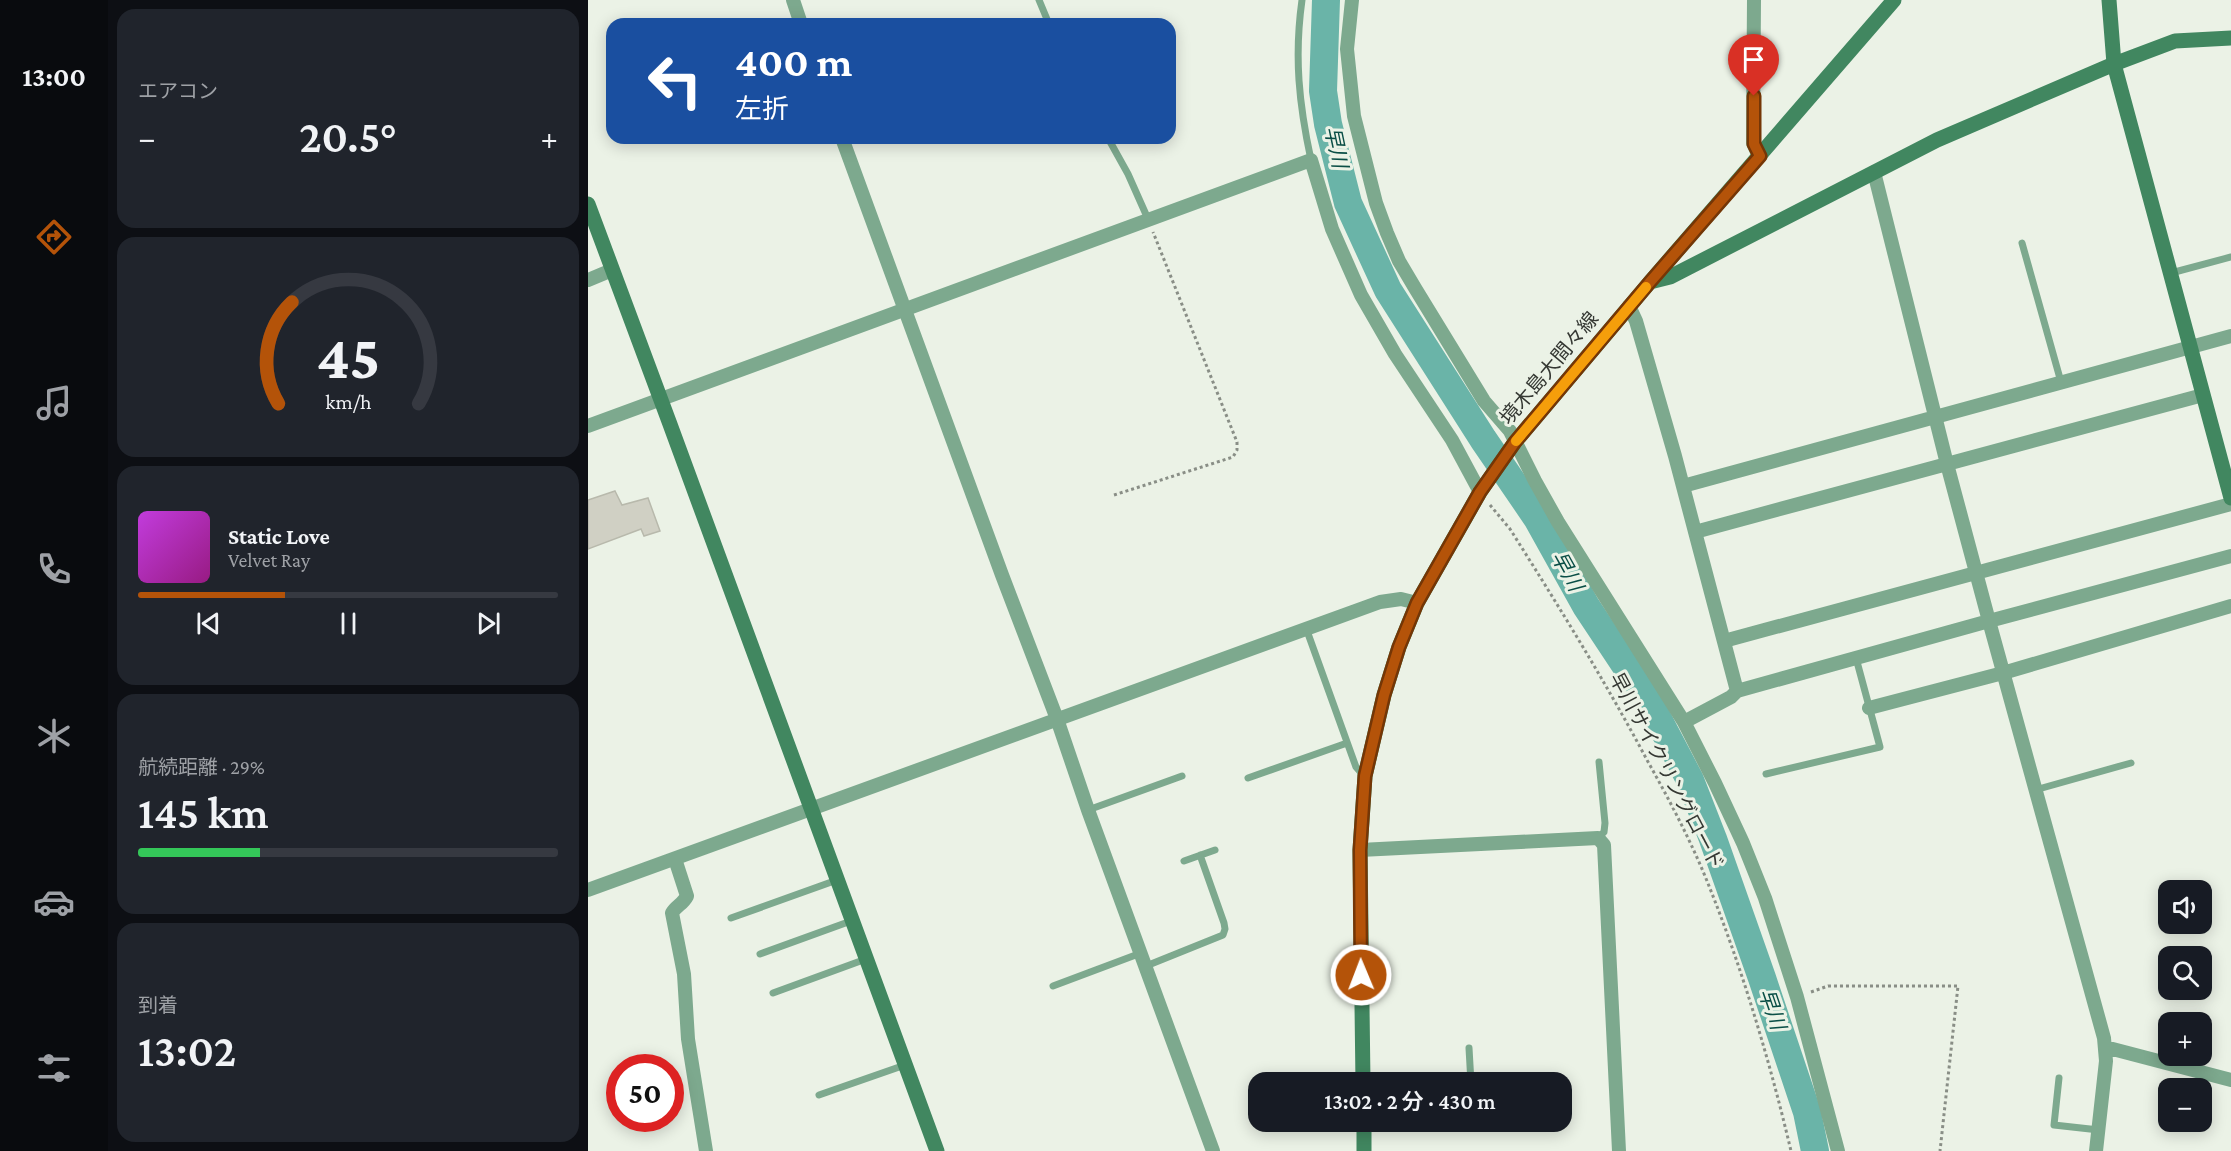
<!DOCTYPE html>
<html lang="ja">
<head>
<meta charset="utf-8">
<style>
  body { margin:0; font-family:"Crimson Pro","Noto Sans JP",serif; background:#20242c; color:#f1f3f6; height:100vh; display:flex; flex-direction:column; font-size:22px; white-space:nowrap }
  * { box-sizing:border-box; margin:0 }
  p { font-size:20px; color:#9ea1a6 }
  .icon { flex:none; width:33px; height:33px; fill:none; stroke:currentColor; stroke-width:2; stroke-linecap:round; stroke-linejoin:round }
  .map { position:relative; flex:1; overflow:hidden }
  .side { display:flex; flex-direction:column; gap:9px; padding:9px; background:#0d0f14; width:480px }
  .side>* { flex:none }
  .hud { position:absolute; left:18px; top:18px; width:570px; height:126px; border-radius:18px; box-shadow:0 3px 15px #0003; background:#1a4fa0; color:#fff; overflow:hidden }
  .buttons { position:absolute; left:1570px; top:880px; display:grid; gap:12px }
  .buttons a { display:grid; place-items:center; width:54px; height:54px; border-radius:12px; background:#171b24; box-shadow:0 3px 15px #0003; font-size:30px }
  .speed { position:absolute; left:18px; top:1054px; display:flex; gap:12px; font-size:30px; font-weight:700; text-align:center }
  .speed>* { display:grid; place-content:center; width:78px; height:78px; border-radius:50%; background:#171b24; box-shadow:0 3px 15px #0003; line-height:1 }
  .speed .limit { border:9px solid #d22; background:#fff; color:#111 }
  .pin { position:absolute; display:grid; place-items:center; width:51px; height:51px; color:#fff; margin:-62px -26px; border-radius:50% 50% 50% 0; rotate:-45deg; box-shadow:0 0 6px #0007 }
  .pin .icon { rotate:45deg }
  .me { position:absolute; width:66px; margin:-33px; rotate:359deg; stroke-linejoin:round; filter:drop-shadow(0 0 4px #0008) }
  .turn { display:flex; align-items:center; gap:21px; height:126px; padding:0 30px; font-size:27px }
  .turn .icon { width:78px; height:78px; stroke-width:2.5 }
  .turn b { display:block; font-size:42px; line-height:51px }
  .big { font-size:45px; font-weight:600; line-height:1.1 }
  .side .widget { flex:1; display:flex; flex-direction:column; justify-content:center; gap:9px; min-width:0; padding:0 21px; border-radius:18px; background:#20242c }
  .side .dial { align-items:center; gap:0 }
  .dial svg { height:156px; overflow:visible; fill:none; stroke:#363941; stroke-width:7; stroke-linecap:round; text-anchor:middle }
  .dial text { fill:#f1f3f6; stroke:none }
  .song { display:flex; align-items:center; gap:18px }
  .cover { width:72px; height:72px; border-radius:9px; background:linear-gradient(135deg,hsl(290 70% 55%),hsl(310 70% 35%)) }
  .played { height:6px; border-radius:3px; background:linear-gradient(90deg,#b45309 35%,#363941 35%) }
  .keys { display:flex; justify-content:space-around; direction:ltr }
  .heat { display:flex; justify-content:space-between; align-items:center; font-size:33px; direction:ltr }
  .charge { height:9px; border-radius:4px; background:linear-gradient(90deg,#34c759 29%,#363941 0) }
  .trip { position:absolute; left:660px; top:1072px; width:324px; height:60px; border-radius:18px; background:#171b24; box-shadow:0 3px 15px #0003; font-weight:600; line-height:60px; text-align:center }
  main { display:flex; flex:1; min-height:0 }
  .tabs { display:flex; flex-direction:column; width:108px; justify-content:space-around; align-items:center; background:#090b0e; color:#9ea1a6 }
  .tabs .icon { width:42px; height:42px }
  .tabs .on { color:#b45309 }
  .tabs b { font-size:27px; color:#f1f3f6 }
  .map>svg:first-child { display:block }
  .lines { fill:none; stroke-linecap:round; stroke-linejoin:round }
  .river { stroke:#6ab4a8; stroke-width:28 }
  .building { fill:#d0d0c4; stroke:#b8b9ac; stroke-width:1.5 }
  .path { stroke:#898e86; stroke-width:3; stroke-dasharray:3 3; stroke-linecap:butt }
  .lane { stroke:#7da98e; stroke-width:7 }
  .street { stroke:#7da98e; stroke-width:14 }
  .secondary { stroke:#418760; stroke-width:15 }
  .route-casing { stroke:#753606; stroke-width:15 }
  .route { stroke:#b45309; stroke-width:10 }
  .slow { stroke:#f59e0b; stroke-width:10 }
  .labels { text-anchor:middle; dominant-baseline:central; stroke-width:6; stroke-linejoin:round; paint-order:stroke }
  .street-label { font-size:20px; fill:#353833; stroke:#ebf2e6 }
  .water-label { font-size:21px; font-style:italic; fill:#0a4e46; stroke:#ebf2e6 }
</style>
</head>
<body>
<main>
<nav class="tabs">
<b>13:00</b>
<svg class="icon on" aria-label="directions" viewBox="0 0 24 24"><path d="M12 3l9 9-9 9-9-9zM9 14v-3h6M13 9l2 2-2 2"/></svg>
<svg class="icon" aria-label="music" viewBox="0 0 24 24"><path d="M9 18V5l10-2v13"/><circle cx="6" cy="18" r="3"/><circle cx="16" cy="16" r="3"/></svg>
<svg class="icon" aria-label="phone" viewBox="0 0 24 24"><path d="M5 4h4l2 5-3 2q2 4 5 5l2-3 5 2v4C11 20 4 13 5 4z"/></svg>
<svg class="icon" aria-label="climate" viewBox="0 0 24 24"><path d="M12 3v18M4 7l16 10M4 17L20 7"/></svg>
<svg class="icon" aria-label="car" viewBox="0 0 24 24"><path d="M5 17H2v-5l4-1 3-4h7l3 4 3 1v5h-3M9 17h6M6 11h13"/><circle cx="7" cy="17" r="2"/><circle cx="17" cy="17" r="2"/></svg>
<svg class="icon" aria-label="filters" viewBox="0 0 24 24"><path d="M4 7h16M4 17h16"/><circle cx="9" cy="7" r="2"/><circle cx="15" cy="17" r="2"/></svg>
</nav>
<section class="side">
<div class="widget"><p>エアコン</p>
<div class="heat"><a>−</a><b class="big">20.5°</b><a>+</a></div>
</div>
<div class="widget dial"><svg viewBox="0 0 100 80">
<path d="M14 69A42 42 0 1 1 86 69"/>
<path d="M14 69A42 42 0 0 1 21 17" stroke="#b45309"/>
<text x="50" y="56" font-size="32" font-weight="700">45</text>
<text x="50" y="72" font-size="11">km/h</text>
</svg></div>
<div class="widget">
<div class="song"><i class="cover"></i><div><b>Static Love</b><p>Velvet Ray</p></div></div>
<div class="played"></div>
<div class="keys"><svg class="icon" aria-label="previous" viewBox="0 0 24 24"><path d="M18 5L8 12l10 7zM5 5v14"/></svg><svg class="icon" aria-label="pause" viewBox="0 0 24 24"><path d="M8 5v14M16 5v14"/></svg><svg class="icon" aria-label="next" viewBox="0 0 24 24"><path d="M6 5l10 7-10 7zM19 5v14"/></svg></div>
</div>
<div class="widget"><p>航続距離 · 29%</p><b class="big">145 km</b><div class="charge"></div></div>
<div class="widget"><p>到着</p><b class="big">13:02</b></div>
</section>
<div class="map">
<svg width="1643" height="1151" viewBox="0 0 1643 1151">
  <rect width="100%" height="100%" fill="#ebf2e6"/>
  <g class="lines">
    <path class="river" d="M 738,0 L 735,91 L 740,124 L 760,203 L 800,290 L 895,439 L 949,518 L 998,606 L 1059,698 L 1102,780 L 1125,839 L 1174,978 L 1219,1112 L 1227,1151"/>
  </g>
  <path class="building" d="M 27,491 L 34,505 L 60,498 L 72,531 L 56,536 L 53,529 L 0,549 L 0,500 Z"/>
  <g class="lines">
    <path class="path" d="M 526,495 L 645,457 L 649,450 L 649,442 L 565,232
      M 902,505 L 922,529 C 970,605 1017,681 1059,760 C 1082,801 1104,843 1121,886 C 1155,971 1182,1062 1203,1151
      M 1223,992 L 1240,986 L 1370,986 L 1352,1151"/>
    <path class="lane" d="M 451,0 L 461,24
      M 714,0 C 706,57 711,104 723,160
      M 520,138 L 540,174 L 560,219
      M 1434,243 L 1473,382
      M 1583,273 L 1643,257
      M 718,628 L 768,767 L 775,775
      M 1178,774 L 1292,747 L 1268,658
      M 660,778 L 759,743
      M 1447,790 L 1543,763
      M 500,810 L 594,776
      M 1010,838 L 1016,832 L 1017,823 L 1011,762
      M 596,861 L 627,850
      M 143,918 L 249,880
      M 172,954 L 263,921
      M 558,966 L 635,935 L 637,929 L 636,923 L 612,855
      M 465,986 L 553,953
      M 185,993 L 278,959
      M 881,1048 L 883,1083
      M 1471,1078 L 1466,1125 L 1511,1130
      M 231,1095 L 317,1065"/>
    <path class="street" d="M 205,0 L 213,24
      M 764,0 L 759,49 L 766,116 L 788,203 L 799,233 L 811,261 L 827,288 L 896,401 L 922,431 L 947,481 L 970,522 L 1096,722 L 1127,783 L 1155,843 L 1177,898 L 1209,997 L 1250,1151
      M 1166,0 L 1165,143 L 1171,156
      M 254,138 L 414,575 L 469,719 L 500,810 L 625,1151
      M 0,280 L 24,270
      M 1041,306 L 1048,321 L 1087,456 L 1149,691 L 1143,697 L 1096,722
      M 0,426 L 723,160 L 744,229 L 773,295 L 807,354 L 864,440 L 892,492
      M 1095,486 L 1643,336
      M 1107,532 L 1615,395
      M 1136,641 L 1643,504
      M 1149,691 L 1401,621 L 1359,464 L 1286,172
      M 1281,708 L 1415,673 L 1643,606
      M 772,850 L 1010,838 L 1016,845 L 1031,1151
      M 87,859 L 99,896 C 95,904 88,906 84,913 L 96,974 L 100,1039 L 118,1151
      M 0,890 L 792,602 L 813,599 L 829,603
      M 1517,1047 L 1643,1080
      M 1508,1151 L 1518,1061 L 1516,1038 L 1401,621 L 1643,556"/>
    <path class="secondary" d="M 1521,0 L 1526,64 L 1643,498
      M 0,204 C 118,519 233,835 349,1151
      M 1062,282 L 1082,277 L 1349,140 L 1526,64 L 1587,41 L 1643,38
      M 775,1083 L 772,850 L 777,776 L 796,695 L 811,647 L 829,603 L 892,492 L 927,442 L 1062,282 L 1306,0
      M 776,1122 L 776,1151"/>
  </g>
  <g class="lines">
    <defs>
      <path id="route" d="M 773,975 L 772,850 L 777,776 L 796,695 L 811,647 L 829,603 L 892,492 L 927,442 L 1062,282 L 1172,156 L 1166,144 L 1166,96"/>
    </defs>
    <use href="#route" class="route-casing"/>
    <use href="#route" class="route"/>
    <path class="slow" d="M 928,441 L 1058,287"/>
  </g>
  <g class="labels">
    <g class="street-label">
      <text transform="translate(961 368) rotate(-50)">境木島大間々線</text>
      <text transform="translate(1079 771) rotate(62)">早川サイクリングロード</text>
    </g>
    <g class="water-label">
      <text transform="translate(748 147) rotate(78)">早川</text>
      <text transform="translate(979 571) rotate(61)">早川</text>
      <text transform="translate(1184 1009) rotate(71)">早川</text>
    </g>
  </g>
</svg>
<div class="buttons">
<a><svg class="icon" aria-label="sound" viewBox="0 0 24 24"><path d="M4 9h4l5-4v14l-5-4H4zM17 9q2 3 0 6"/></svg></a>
<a><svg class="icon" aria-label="search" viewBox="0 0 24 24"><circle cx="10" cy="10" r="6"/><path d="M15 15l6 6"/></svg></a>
<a>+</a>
<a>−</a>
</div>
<div class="speed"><div class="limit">50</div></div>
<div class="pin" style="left:1166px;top:96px;background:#d93025"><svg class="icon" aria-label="arrive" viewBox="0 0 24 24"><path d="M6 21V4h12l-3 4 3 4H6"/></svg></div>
<svg class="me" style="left:773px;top:975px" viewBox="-20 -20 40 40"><circle r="17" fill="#b45309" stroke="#fff" stroke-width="3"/><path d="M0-11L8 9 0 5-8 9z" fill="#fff"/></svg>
<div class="trip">13:02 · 2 分 · 430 m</div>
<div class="hud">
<div class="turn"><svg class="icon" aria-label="left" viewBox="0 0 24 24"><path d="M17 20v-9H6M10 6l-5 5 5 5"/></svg><div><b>400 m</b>左折</div></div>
</div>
</div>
</main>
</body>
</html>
